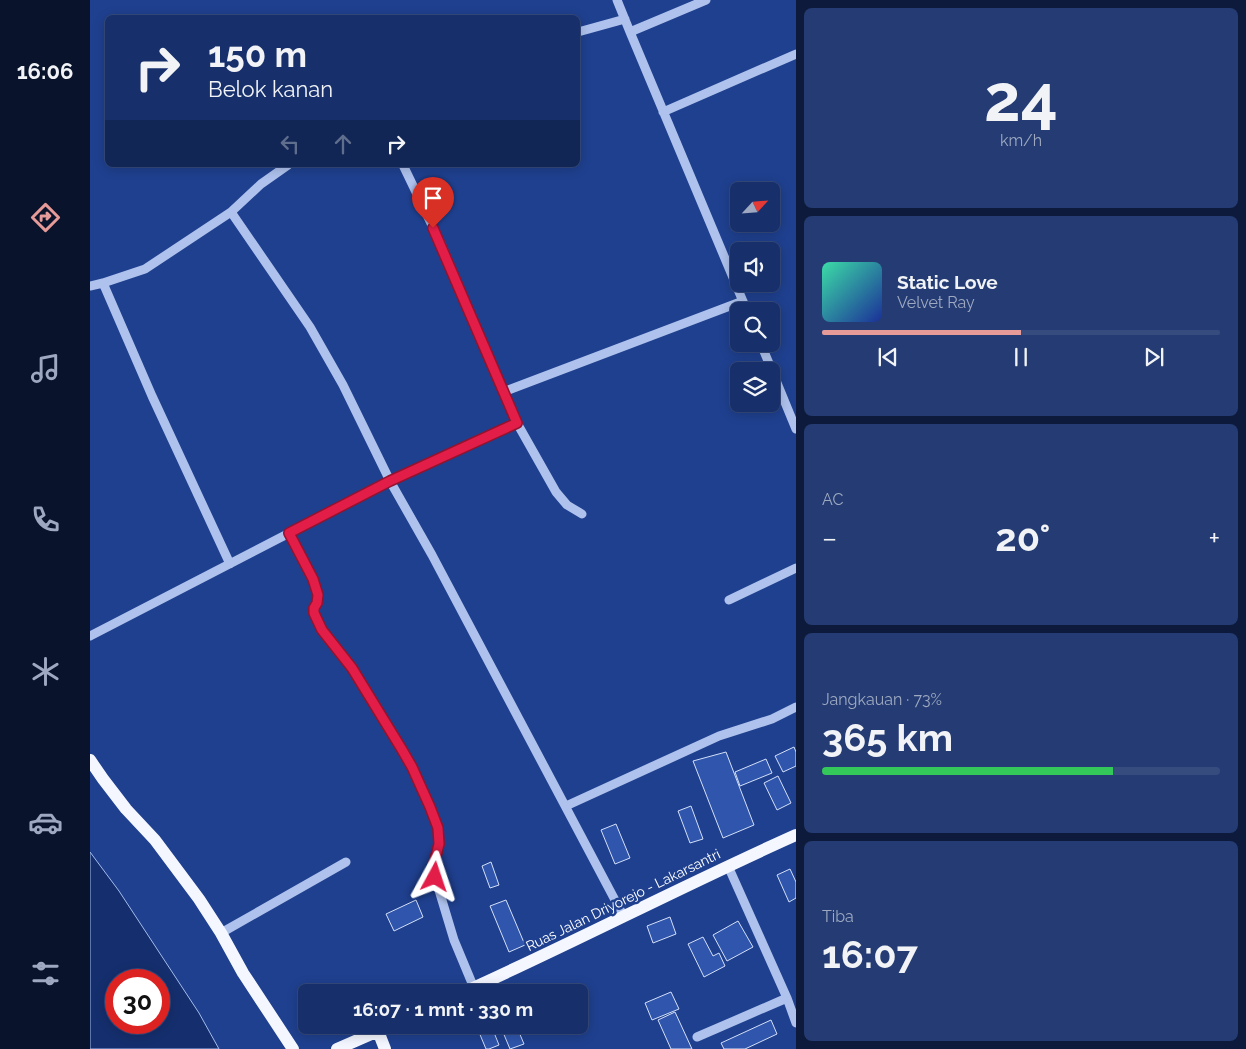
<!DOCTYPE html>
<html lang="id">
<head>
<meta charset="utf-8">
<style>
  body { margin:0; font-family:Raleway,sans-serif; background:#243c73; color:#f1f3f6; height:100vh; display:flex; flex-direction:column; font-size:19px; white-space:nowrap }
  * { box-sizing:border-box; margin:0 }
  p { font-size:16px; color:#9ea9c1 }
  .icon { flex:none; width:28px; height:28px; fill:none; stroke:currentColor; stroke-width:2; stroke-linecap:round; stroke-linejoin:round }
  .map { position:relative; flex:1; overflow:hidden }
  .sheet { display:flex; flex-direction:column; gap:8px; padding:8px; background:#0d1a3b; width:450px }
  .sheet>* { flex:none }
  .banner { position:absolute; left:15px; top:15px; width:475px; height:152px; border-radius:8px; box-shadow:0 2px 12px #0003,0 0 0 1px #364b7e; background:#17306b; color:#f1f3f6; overflow:hidden }
  .needle { width:32px; rotate:64deg }
  .controls { position:absolute; left:640px; top:182px; display:grid; gap:10px }
  .controls a { display:grid; place-items:center; width:50px; height:50px; border-radius:8px; background:#17306b; box-shadow:0 2px 12px #0003,0 0 0 1px #364b7e; font-size:25px }
  .speed { position:absolute; left:15px; top:969px; display:flex; gap:10px; font-size:25px; font-weight:700; text-align:center }
  .speed>* { display:grid; place-content:center; width:65px; height:65px; border-radius:50%; background:#17306b; box-shadow:0 2px 12px #0003,0 0 0 1px #364b7e; line-height:1 }
  .speed .limit { border:8px solid #d22; background:#fff; color:#111 }
  .pin { position:absolute; display:grid; place-items:center; width:42px; height:42px; color:#fff; margin:-51px -21px; border-radius:50% 50% 50% 0; rotate:-45deg; box-shadow:0 0 5px #0007 }
  .pin .icon { rotate:45deg }
  .me { position:absolute; width:55px; margin:-28px; rotate:5deg; stroke-linejoin:round; filter:drop-shadow(0 0 4px #0008) }
  .turn { display:flex; align-items:center; gap:18px; height:105px; padding:0 20px; font-size:22px }
  .turn .icon { width:65px; height:65px; stroke-width:2.5 }
  .turn b { display:block; font-size:35px; line-height:42px }
  .lanes { display:flex; align-items:center; height:48px; padding:0 20px; background:#0003; justify-content:center; gap:25px; direction:ltr }
  .lanes .off { opacity:.35 }
  .big { font-size:38px; font-weight:700; line-height:1.1 }
  .sheet .widget { flex:1; display:flex; flex-direction:column; justify-content:center; gap:8px; min-width:0; padding:0 18px; border-radius:8px; background:#243c73 }
  .sheet .dial { align-items:center; gap:0 }
  .dial b { font-size:65px; line-height:1 }
  .song { display:flex; align-items:center; gap:15px }
  .cover { width:60px; height:60px; border-radius:8px; background:linear-gradient(135deg,hsl(160 70% 55%),hsl(230 70% 35%)) }
  .played { height:5px; border-radius:2px; background:linear-gradient(90deg,#e69b98 50%,#364b7e 50%) }
  .keys { display:flex; justify-content:space-around; direction:ltr }
  .heat { display:flex; justify-content:space-between; align-items:center; font-size:28px; direction:ltr }
  .charge { height:8px; border-radius:4px; background:linear-gradient(90deg,#34c759 73%,#364b7e 0) }
  .trip { position:absolute; left:208px; top:984px; width:290px; height:50px; border-radius:8px; background:#17306b; box-shadow:0 2px 12px #0003,0 0 0 1px #364b7e; font-weight:700; line-height:50px; text-align:center }
  main { display:flex; flex:1; min-height:0 }
  .tab-bar { display:flex; flex-direction:column; width:90px; justify-content:space-around; align-items:center; background:#09132b; color:#9ea9c1 }
  .tab-bar .icon { width:35px; height:35px }
  .tab-bar .on { color:#e69b98 }
  .tab-bar b { font-size:22px; color:#f1f3f6 }
  .map>svg:first-child { display:block }
  .water { fill:#152f6e; stroke:#a2bbee; fill-rule:evenodd }
  .building { fill:#2f55ac; stroke:#d4e0f9 }
  .lines { fill:none; stroke-linecap:round; stroke-linejoin:round }
  .minor { stroke:#aec2ed; stroke-width:9 }
  .major { stroke:#f4f7ff; stroke-width:12 }
  .route-casing { stroke:#92132f; stroke-width:12 }
  .route { stroke:#e11d48; stroke-width:9 }
  .labels { text-anchor:middle; dominant-baseline:central; stroke-width:5; stroke-linejoin:round; paint-order:stroke }
  .street-label { font-size:14px; fill:#fff; stroke:#1f408f }
</style>
</head>
<body>
<main>
<nav class="tab-bar">
<b>16:06</b>
<svg class="icon on" aria-label="directions" viewBox="0 0 24 24"><path d="M12 3l9 9-9 9-9-9zM9 14v-3h6M13 9l2 2-2 2"/></svg>
<svg class="icon" aria-label="music" viewBox="0 0 24 24"><path d="M9 18V5l10-2v13"/><circle cx="6" cy="18" r="3"/><circle cx="16" cy="16" r="3"/></svg>
<svg class="icon" aria-label="phone" viewBox="0 0 24 24"><path d="M5 4h4l2 5-3 2q2 4 5 5l2-3 5 2v4C11 20 4 13 5 4z"/></svg>
<svg class="icon" aria-label="climate" viewBox="0 0 24 24"><path d="M12 3v18M4 7l16 10M4 17L20 7"/></svg>
<svg class="icon" aria-label="car" viewBox="0 0 24 24"><path d="M5 17H2v-5l4-1 3-4h7l3 4 3 1v5h-3M9 17h6M6 11h13"/><circle cx="7" cy="17" r="2"/><circle cx="17" cy="17" r="2"/></svg>
<svg class="icon" aria-label="filters" viewBox="0 0 24 24"><path d="M4 7h16M4 17h16"/><circle cx="9" cy="7" r="2"/><circle cx="15" cy="17" r="2"/></svg>
</nav>
<div class="map">
<svg width="706" height="1049" viewBox="0 0 706 1049">
  <rect width="100%" height="100%" fill="#1f408f"/>
  <path class="water" d="M 0,852 L 29,891 L 109,1013 L 129,1049 L 0,1049 ZM 26,980 L 69,980 L 69,1022 L 26,1022 Z"/>
  <path class="building" d="M 704,747 L 706,752 L 706,766 L 693,772 L 685,756 Z
    M 636,752 L 664,825 L 633,838 L 603,761 Z
    M 676,759 L 682,773 L 650,786 L 645,772 Z
    M 688,776 L 701,803 L 687,810 L 674,783 Z
    M 601,806 L 613,839 L 600,843 L 588,811 Z
    M 526,824 L 540,858 L 525,864 L 511,830 Z
    M 401,862 L 409,885 L 400,888 L 392,866 Z
    M 700,869 L 706,882 L 706,898 L 699,902 L 687,875 Z
    M 326,900 L 333,917 L 304,931 L 296,914 Z
    M 416,900 L 435,945 L 419,952 L 400,906 Z
    M 580,917 L 586,934 L 563,943 L 557,926 Z
    M 648,921 L 663,947 L 637,961 L 623,935 Z
    M 613,937 L 623,956 L 629,953 L 635,966 L 614,977 L 598,944 Z
    M 581,992 L 589,1009 L 562,1020 L 555,1003 Z
    M 585,1012 L 602,1049 L 581,1049 L 568,1020 Z
    M 681,1020 L 687,1034 L 655,1049 L 634,1049 L 631,1043 Z
    M 386,1025 L 401,1025 L 409,1045 L 399,1049 L 396,1049 Z
    M 410,1025 L 426,1025 L 434,1044 L 420,1049 Z"/>
  <g class="lines">
    <path class="minor" d="M 527,0 L 540,32 L 657,311
      M 488,32 L 535,19
      M 540,32 L 616,0
      M 573,112 L 706,54
      M 198,165 L 171,184 L 141,212 L 220,327 L 253,385 L 300,481 L 342,555 L 534,917
      M 313,165 L 351,244 L 427,423 L 466,492 L 477,505 L 492,514
      M 13,283 L 62,396 L 140,564
      M 0,286 L 13,283 L 55,269 L 141,212
      M 671,344 L 706,429
      M 413,392 L 653,301
      M 199,533 L 223,579 L 228,595 L 227,603 L 224,608 L 224,613 L 232,630 L 262,668 L 311,748 L 322,767 L 340,807 L 348,828 L 349,844 L 344,864 L 345,877 L 364,940 L 384,988
      M 639,600 L 706,568
      M 0,636 L 300,481 L 427,423
      M 476,806 L 629,736 L 682,719 L 706,707
      M 638,866 L 697,998 L 706,1023
      M 131,933 L 256,862
      M 607,1037 L 697,998"/>
    <path class="major" d="M 0,760 L 13,779 L 36,809 L 65,840 L 109,899 L 131,933 L 153,973 L 203,1049
      M 374,992 C 485,942 594,885 706,835
      M 288,1031 L 295,1049
      M 247,1049 L 302,1025"/>
  </g>
  <g class="lines">
    <defs>
      <path id="route" d="M 343,228 L 427,423 L 300,481 L 199,533 L 223,579 L 228,595 L 227,603 L 224,608 L 224,613 L 232,630 L 262,668 L 311,748 L 322,767 L 340,807 L 348,828 L 349,844 L 344,864 L 345,877"/>
    </defs>
    <use href="#route" class="route-casing"/>
    <use href="#route" class="route"/>
  </g>
  <g class="labels">
    <g class="street-label">
      <text transform="translate(533 900) rotate(-26)">Ruas Jalan Driyorejo - Lakarsantri</text>
    </g>
  </g>
</svg>
<div class="controls">
<a><svg class="needle" viewBox="-14 -14 28 28"><path d="M0-13l5 13h-10z" fill="#e53935"/><path d="M0 13l5-13h-10z" fill="#9ea9c1"/></svg></a>
<a><svg class="icon" aria-label="sound" viewBox="0 0 24 24"><path d="M4 9h4l5-4v14l-5-4H4zM17 9q2 3 0 6"/></svg></a>
<a><svg class="icon" aria-label="search" viewBox="0 0 24 24"><circle cx="10" cy="10" r="6"/><path d="M15 15l6 6"/></svg></a>
<a><svg class="icon" aria-label="layers" viewBox="0 0 24 24"><path d="M12 4l9 5-9 5-9-5zM3 14l9 5 9-5"/></svg></a>
</div>
<div class="speed"><div class="limit">30</div></div>
<div class="pin" style="left:343px;top:228px;background:#d93025"><svg class="icon" aria-label="arrive" viewBox="0 0 24 24"><path d="M6 21V4h12l-3 4 3 4H6"/></svg></div>
<svg class="me" style="left:345px;top:877px" viewBox="-20 -20 40 40"><path d="M0-17L14 15 0 8-14 15z" fill="#e11d48" stroke="#fff" stroke-width="4"/></svg>
<div class="trip">16:07 · 1 mnt · 330 m</div>
<div class="banner">
<div class="turn"><svg class="icon" aria-label="right" viewBox="0 0 24 24"><path d="M7 20v-9h11M14 6l5 5-5 5"/></svg><div><b>150 m</b>Belok kanan</div></div>
<div class="lanes"><svg class="icon off" aria-label="left" viewBox="0 0 24 24"><path d="M17 20v-9H6M10 6l-5 5 5 5"/></svg><svg class="icon off" aria-label="ahead" viewBox="0 0 24 24"><path d="M12 20V5M6 11l6-6 6 6"/></svg><svg class="icon" aria-label="right" viewBox="0 0 24 24"><path d="M7 20v-9h11M14 6l5 5-5 5"/></svg></div>
</div>
</div>
<section class="sheet">
<div class="widget dial"><b>24</b><p>km/h</p></div>
<div class="widget">
<div class="song"><i class="cover"></i><div><b>Static Love</b><p>Velvet Ray</p></div></div>
<div class="played"></div>
<div class="keys"><svg class="icon" aria-label="previous" viewBox="0 0 24 24"><path d="M18 5L8 12l10 7zM5 5v14"/></svg><svg class="icon" aria-label="pause" viewBox="0 0 24 24"><path d="M8 5v14M16 5v14"/></svg><svg class="icon" aria-label="next" viewBox="0 0 24 24"><path d="M6 5l10 7-10 7zM19 5v14"/></svg></div>
</div>
<div class="widget"><p>AC</p>
<div class="heat"><a>−</a><b class="big">20°</b><a>+</a></div>
</div>
<div class="widget"><p>Jangkauan · 73%</p><b class="big">365 km</b><div class="charge"></div></div>
<div class="widget"><p>Tiba</p><b class="big">16:07</b></div>
</section>
</main>
</body>
</html>
